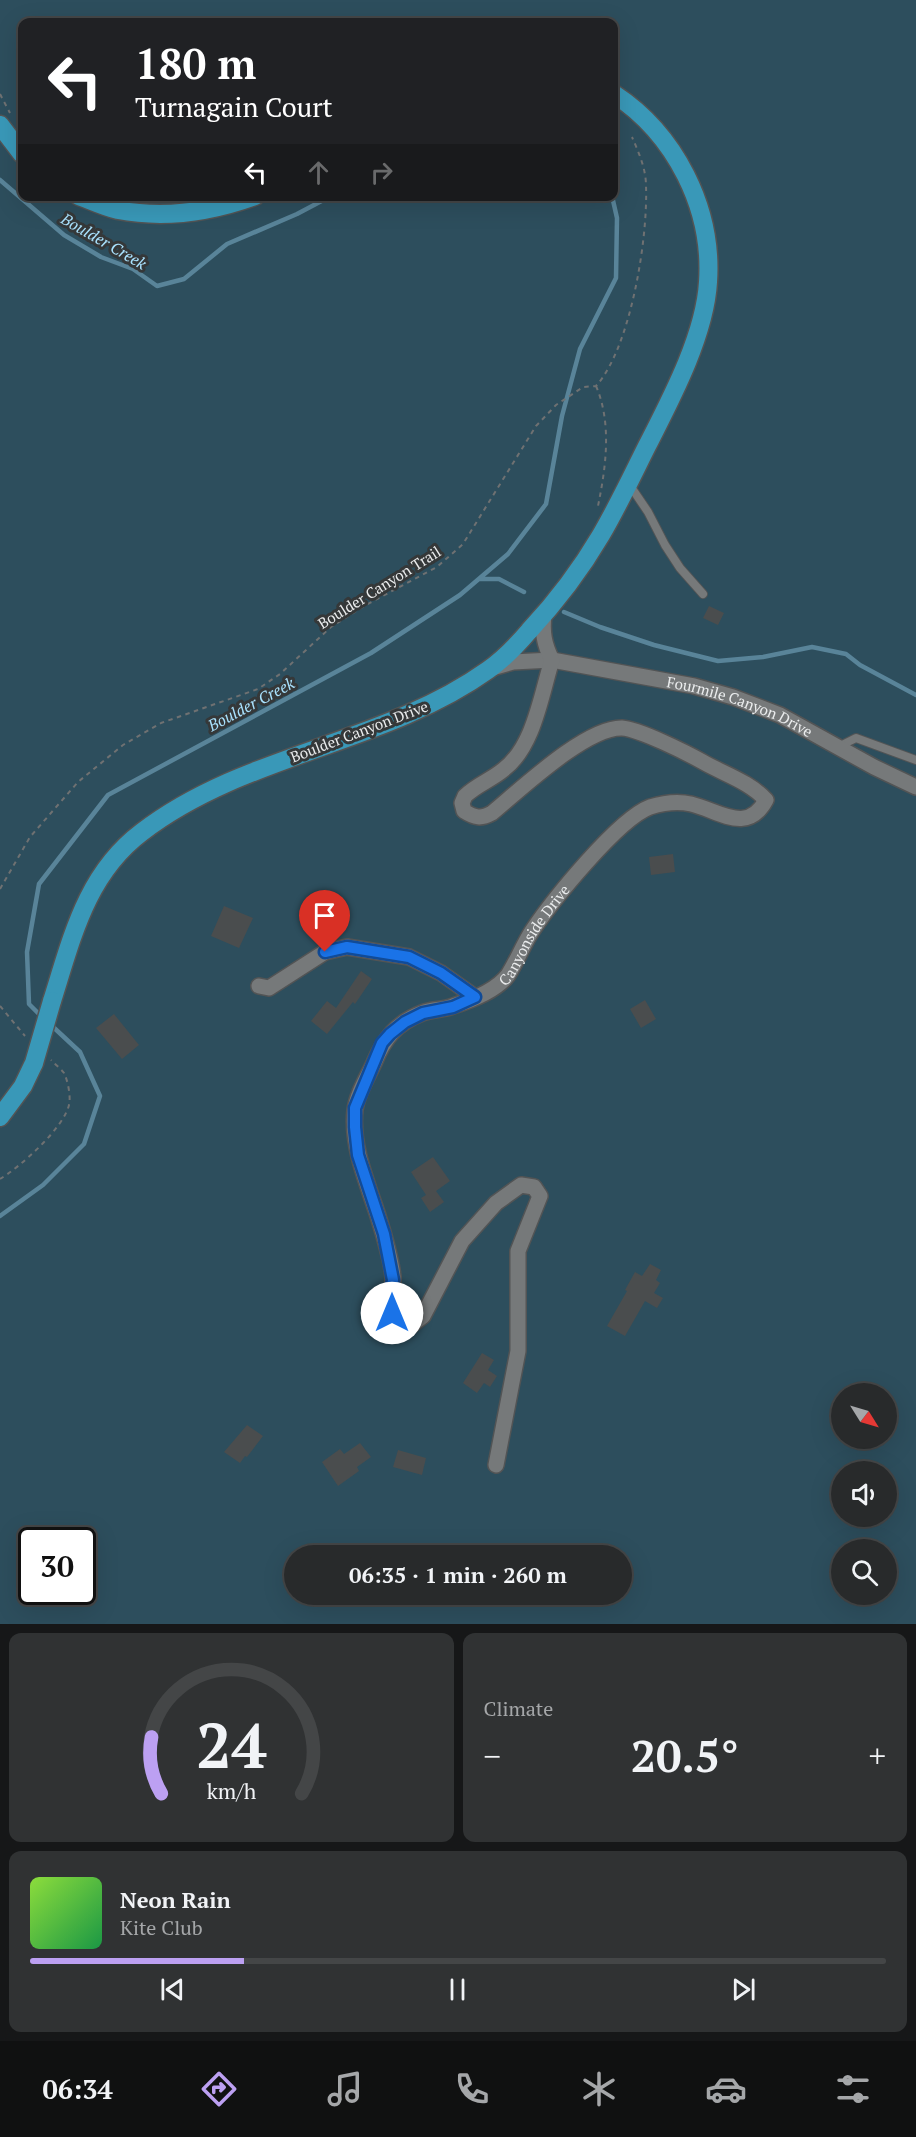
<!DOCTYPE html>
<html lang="en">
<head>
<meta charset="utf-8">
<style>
  body { margin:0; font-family:"PT Serif",serif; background:#303233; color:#f1f3f6; height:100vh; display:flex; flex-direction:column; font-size:22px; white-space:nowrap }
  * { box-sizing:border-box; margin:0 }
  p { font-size:20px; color:#a5a7a9 }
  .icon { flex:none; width:33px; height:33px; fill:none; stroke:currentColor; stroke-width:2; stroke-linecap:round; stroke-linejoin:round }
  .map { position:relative; height:1624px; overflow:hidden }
  .drawer { display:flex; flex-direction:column; gap:9px; padding:9px; background:#161718; flex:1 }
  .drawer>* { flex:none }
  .top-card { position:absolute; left:18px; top:18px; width:600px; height:183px; border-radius:12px; box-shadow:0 6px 24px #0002,0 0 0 2px #444647; background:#202124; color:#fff; overflow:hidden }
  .needle { width:39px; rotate:127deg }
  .controls { position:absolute; left:831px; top:1383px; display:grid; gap:12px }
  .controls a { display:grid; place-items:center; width:66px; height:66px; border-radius:50%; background:#282a2b; box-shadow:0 6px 24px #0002,0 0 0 2px #444647; font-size:30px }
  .speed { position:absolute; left:18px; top:1527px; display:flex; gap:12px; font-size:30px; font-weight:700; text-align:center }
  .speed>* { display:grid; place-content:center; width:78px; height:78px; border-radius:50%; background:#282a2b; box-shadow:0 6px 24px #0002,0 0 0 2px #444647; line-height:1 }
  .speed .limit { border:3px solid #111; border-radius:9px; background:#fff; color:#111 }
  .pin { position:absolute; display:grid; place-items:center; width:51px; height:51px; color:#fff; margin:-62px -26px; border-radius:50% 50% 50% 0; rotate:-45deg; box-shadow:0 0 6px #0007 }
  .pin .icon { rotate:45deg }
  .me { position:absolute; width:66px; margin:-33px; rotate:0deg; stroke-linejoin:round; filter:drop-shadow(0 0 4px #0008) }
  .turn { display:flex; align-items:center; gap:21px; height:126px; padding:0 18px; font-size:27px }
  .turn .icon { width:78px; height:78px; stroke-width:2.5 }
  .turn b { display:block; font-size:42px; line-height:51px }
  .lanes { display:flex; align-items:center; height:57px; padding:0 18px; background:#0003; justify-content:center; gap:30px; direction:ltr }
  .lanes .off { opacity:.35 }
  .big { font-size:45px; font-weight:600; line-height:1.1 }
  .drawer .card { flex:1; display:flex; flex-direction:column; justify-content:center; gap:9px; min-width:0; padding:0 21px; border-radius:12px; background:#303233 }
  .drawer .dial { align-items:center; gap:0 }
  .dial svg { height:156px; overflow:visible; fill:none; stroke:#444647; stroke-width:7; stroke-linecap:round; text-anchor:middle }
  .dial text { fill:#f1f3f6; stroke:none }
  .song { display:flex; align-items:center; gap:18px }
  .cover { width:72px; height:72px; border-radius:9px; background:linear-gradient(135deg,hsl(90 70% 55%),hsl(140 70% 35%)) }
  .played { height:6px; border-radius:3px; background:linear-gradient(90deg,#bca0f2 25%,#444647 25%) }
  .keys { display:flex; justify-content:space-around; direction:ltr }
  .heat { display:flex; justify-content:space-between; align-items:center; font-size:33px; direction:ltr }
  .drawer .tiles { flex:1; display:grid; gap:9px; grid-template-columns:1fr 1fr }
  .card:last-child { grid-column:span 2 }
  .trip { position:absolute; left:284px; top:1545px; width:348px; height:60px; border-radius:30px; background:#282a2b; box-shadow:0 6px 24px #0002,0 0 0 2px #444647; font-weight:600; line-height:60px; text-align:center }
  .tab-bar { display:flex; height:96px; justify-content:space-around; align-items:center; background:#101111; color:#a5a7a9 }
  .tab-bar .icon { width:42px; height:42px }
  .tab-bar .active { color:#bca0f2 }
  .tab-bar b { font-size:27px; color:#f1f3f6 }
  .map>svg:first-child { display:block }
  .green { fill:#2d4e5d; fill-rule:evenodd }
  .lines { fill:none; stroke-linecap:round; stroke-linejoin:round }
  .stream { stroke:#598499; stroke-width:4.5 }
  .building { fill:#4a4d4e }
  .lane-casing { stroke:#525455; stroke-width:10 }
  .street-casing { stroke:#525455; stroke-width:18 }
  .primary-casing { stroke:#525455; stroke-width:21 }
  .path { stroke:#6f7172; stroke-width:2; stroke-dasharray:4.5 4.5; stroke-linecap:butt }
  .lane { stroke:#76797a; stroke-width:8 }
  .street { stroke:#76797a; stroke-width:15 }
  .primary { stroke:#3998b8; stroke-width:18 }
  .primary-bridge-casing { stroke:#525455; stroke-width:21; stroke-linecap:butt }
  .primary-bridge { stroke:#3998b8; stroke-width:18 }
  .route-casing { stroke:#114b97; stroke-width:15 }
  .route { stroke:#1a73e8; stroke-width:10 }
  .labels { text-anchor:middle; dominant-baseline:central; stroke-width:6; stroke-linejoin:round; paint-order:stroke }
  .street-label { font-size:15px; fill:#eaeced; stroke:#353839 }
  .water-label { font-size:16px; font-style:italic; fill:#a9e2fe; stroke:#353839 }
</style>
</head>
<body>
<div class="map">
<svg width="916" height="1624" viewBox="0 0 916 1624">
  <rect width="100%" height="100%" fill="#353839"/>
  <path class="green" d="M 0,0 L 916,0 L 916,1624 L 0,1624 ZM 22,22 L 614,22 L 614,196 L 22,196 ZM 842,1394 L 886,1394 L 886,1438 L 842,1438 ZM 842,1472 L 886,1472 L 886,1516 L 842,1516 ZM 32,1540 L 82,1540 L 82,1592 L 32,1592 ZM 842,1550 L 886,1550 L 886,1594 L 842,1594 ZM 294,1556 L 621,1556 L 621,1594 L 294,1594 Z"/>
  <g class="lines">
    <path class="stream" d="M 0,180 L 64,235 L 101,257 L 133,269 L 157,286 L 184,279 L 227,244 L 297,214 L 331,196
      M 480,579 L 499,579 L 524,592
      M 564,612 L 600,627 L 654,645 L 718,661 L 763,657 L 812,647 L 846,654 L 860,665 L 916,695
      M 42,1017 L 29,1004 L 27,952 L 39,884 L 108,795 L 371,653 L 460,595 L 508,554 L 546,504 L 562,416 L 580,349 L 616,278 L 617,218 L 612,196
      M 0,1216 L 43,1185 L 84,1144 L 100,1096 L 80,1052 L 51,1025"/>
  </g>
  <path class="building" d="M 709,606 L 724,613 L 718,625 L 703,618 Z
    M 673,854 L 675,872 L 651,875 L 649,857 Z
    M 326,889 L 339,910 L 316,925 L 303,904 Z
    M 224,906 L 253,918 L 239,948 L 211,936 Z
    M 361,971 L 372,979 L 355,1004 L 353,1002 L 327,1034 L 311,1021 L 327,1001 L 336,1008 Z
    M 645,1000 L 656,1019 L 641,1028 L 630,1009 Z
    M 114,1014 L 139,1045 L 122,1059 L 96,1028 Z
    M 433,1157 L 450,1181 L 436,1191 L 444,1202 L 430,1212 L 421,1198 L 426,1195 L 411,1172 Z
    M 650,1264 L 661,1270 L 656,1280 L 660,1283 L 654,1293 L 663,1298 L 657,1308 L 645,1301 L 625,1336 L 607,1326 L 627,1291 L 625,1290 L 635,1272 L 642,1276 Z
    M 482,1353 L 494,1360 L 488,1370 L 497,1376 L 490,1387 L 484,1383 L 477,1393 L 463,1383 Z
    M 247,1425 L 263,1436 L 247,1457 L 245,1456 L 240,1463 L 224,1452 Z
    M 360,1443 L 371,1457 L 357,1467 L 359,1471 L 338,1486 L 322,1462 L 340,1449 L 344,1454 Z
    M 398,1450 L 426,1458 L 422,1475 L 393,1467 Z"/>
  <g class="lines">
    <defs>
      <path id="lane" d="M 629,484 L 648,512 L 665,545 L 680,568 L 703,594
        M 838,747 L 856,738 L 916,760"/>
      <g id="street">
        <path id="s1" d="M 492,668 L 513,662 L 552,660 L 694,686 L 733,697 L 780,715 L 874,767 L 916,787"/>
        <path d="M 259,986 L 269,988 L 325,952 L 347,947 L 409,957 L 441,973 L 475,997"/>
        <path id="s2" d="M 496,1465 L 518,1351 L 518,1251 L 540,1196 L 534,1187 L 521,1185 L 496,1203 L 462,1241 L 423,1316 L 409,1327 C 402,1324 396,1321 392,1313 C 387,1300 394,1290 393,1277 C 391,1257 384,1235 378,1216 C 367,1182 351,1146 355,1110 C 357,1094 367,1078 374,1063 C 384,1039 396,1023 422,1013 C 432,1009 444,1010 453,1006 C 472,1000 496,991 508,975 C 517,961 523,945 532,931 C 552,901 618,819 650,807 C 663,803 678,801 691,804 C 720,811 747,835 766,800 C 750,782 724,774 703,762 C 687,753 639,729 622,728 C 586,727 520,790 492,813 C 481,819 475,818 464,811 L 462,803 L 465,796 C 476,785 491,780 503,770 C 534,747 541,695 552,660 C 544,644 542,632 544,615"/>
      </g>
      <path id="primary" d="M 0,125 L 22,154
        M 79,196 C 92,201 105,207 118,210 C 165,219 211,212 255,196
        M 52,1001 C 72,938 86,874 142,832 C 245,753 383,745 488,670 C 504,659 517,645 529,631 C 556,602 581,569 601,535 C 618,506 632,476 647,446 C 671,399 705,335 708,282 C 713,208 675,134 614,94
        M 0,1117 L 23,1086 L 34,1063"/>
    </defs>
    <use href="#lane" class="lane-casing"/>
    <use href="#street" class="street-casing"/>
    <use href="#primary" class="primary-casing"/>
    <path class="path" d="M 0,94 L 10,113
      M 596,386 C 612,423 606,467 598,506
      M 0,889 L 30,837 L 78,782 L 123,745 L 161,723 L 258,689 L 280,674 L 331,627 L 364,606 L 437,567 L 463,544 L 536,426 L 556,405 L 583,387 L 596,386 C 631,347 648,238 646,186 C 646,169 639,153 632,137
      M 0,1006 L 25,1036
      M 0,1179 C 20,1167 63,1129 69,1105 C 71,1097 68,1081 64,1073 C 61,1069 55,1064 51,1060"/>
    <use href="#lane" class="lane"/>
    <use href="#street" class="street"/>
    <use href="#primary" class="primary"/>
    <defs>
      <path id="primary-bridge" d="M 34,1063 L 52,1001"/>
    </defs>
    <use href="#primary-bridge" class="primary-bridge-casing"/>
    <use href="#primary-bridge" class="primary-bridge"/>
  </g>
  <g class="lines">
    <defs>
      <path id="route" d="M 325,952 L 347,947 L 409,957 L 441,973 L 475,997 L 453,1007 L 423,1013 L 405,1022 L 390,1034 L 382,1043 L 355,1108 L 355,1127 L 358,1155 L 384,1234 L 393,1280 L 389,1298 L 392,1313"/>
    </defs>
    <use href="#route" class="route-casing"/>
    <use href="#route" class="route"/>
  </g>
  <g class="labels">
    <g class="street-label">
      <text transform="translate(379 587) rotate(-32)">Boulder Canyon Trail</text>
      <text stroke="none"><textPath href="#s1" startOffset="255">Fourmile Canyon Drive</textPath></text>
      <text transform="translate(359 731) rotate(-21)">Boulder Canyon Drive</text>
      <text stroke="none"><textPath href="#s2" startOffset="981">Canyonside Drive</textPath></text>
    </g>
    <g class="water-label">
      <text transform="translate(104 241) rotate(30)">Boulder Creek</text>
      <text transform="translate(251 704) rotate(-28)">Boulder Creek</text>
    </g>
  </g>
</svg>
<div class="controls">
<a><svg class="needle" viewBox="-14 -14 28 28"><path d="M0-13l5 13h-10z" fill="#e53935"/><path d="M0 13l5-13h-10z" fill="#a5a7a9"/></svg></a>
<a><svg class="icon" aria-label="sound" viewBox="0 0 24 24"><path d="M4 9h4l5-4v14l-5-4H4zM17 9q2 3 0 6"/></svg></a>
<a><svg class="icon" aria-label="search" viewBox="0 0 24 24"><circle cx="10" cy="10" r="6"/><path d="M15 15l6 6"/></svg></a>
</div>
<div class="speed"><div class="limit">30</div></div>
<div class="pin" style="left:325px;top:952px;background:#d93025"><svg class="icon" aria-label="arrive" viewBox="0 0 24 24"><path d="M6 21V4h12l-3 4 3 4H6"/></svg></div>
<svg class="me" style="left:392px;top:1313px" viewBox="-20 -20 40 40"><circle r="19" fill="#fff"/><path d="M0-13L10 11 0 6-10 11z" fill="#1a73e8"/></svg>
<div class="trip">06:35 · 1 min · 260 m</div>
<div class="top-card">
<div class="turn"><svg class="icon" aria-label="left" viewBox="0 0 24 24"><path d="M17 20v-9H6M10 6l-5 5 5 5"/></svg><div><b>180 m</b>Turnagain Court</div></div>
<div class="lanes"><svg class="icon" aria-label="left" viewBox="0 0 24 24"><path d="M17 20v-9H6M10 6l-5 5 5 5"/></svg><svg class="icon off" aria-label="ahead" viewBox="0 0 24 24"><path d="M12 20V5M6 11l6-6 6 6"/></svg><svg class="icon off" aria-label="right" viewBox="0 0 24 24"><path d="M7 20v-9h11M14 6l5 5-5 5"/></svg></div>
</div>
</div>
<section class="drawer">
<div class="tiles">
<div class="card dial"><svg viewBox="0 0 100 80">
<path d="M14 69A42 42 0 1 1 86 69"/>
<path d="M14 69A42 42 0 0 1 9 40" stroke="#bca0f2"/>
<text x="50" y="56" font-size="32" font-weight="700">24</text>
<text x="50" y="72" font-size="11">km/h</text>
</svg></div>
<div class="card"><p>Climate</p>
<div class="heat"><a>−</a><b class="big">20.5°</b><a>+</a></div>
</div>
<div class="card">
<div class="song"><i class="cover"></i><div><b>Neon Rain</b><p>Kite Club</p></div></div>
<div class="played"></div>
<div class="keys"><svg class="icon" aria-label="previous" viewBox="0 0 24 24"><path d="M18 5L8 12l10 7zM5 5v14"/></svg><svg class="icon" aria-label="pause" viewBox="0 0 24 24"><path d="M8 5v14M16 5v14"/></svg><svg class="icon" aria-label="next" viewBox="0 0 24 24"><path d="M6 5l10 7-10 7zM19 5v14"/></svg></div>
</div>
</div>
</section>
<nav class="tab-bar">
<b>06:34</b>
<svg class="icon active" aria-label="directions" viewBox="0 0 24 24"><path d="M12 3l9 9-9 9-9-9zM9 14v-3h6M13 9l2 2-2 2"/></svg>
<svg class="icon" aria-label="music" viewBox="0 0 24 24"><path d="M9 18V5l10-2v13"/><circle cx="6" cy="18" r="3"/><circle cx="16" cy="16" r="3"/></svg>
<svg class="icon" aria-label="phone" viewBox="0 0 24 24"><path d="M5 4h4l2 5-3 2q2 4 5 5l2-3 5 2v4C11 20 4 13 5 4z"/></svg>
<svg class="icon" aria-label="climate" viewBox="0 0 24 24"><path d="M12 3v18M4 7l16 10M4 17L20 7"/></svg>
<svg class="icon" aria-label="car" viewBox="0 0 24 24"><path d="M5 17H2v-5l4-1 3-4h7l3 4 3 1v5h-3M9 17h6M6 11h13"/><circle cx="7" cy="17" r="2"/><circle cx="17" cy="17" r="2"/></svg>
<svg class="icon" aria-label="filters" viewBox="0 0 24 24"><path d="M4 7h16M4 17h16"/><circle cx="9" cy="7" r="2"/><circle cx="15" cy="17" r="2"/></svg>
</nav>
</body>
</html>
